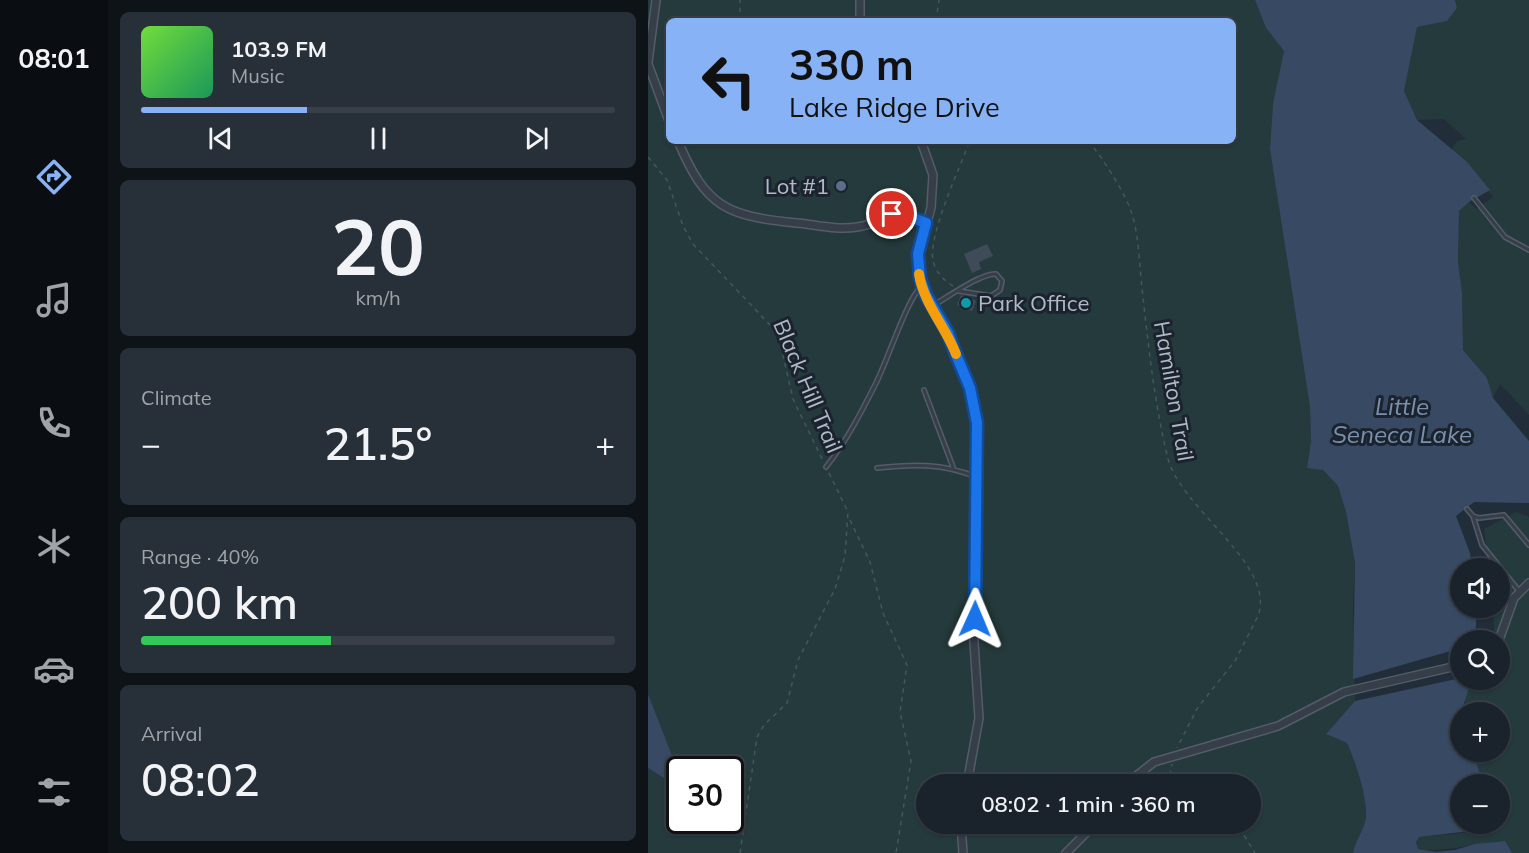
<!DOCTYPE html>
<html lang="en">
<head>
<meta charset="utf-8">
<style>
  body { margin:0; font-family:Mulish,sans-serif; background:#272f38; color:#f1f3f6; height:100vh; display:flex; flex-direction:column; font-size:22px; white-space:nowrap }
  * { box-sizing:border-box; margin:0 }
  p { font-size:20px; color:#9fa4a9 }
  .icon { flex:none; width:33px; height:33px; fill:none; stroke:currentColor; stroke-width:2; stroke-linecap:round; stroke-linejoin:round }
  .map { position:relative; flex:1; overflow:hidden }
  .drawer { display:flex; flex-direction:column; gap:12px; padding:12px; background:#0e1318; width:540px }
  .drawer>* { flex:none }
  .banner { position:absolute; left:18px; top:18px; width:570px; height:126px; border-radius:9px; box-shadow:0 2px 4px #0004,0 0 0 2px #383f48; background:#87b2f5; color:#111; overflow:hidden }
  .fabs { position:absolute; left:802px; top:558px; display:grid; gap:12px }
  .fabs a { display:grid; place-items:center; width:60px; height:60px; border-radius:50%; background:#1a222c; box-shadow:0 2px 4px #0004,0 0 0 2px #383f48; font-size:30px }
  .speed { position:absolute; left:18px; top:756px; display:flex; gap:12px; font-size:30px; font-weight:700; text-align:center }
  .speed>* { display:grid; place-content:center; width:78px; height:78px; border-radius:50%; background:#1a222c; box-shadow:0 2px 4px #0004,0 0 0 2px #383f48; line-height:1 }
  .speed .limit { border:3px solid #111; border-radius:9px; background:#fff; color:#111 }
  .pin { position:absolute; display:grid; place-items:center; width:51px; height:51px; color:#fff; margin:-26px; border:3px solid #fff; border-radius:50%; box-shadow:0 2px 6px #0007 }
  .me { position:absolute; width:66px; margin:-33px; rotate:1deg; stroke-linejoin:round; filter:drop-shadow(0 0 4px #0008) }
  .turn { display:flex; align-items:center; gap:21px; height:126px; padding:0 24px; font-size:27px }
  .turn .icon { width:78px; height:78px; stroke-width:2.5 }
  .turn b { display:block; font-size:42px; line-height:51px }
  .big { font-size:45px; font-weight:600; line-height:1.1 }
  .drawer .widget { flex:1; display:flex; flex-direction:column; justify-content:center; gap:9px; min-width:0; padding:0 21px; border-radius:9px; background:#272f38 }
  .drawer .dial { align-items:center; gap:0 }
  .dial b { font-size:78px; line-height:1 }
  .song { display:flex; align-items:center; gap:18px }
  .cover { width:72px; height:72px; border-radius:9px; background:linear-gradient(135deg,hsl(100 70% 55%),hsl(150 70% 35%)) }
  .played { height:6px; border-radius:3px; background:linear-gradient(90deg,#87b2f5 35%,#383f48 35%) }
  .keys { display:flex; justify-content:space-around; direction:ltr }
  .heat { display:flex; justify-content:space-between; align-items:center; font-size:33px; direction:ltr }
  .charge { height:9px; border-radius:4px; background:linear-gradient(90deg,#34c759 40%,#383f48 0) }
  .trip { position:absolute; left:268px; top:774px; width:345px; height:60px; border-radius:30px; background:#1a222c; box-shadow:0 2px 4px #0004,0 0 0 2px #383f48; font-weight:600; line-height:60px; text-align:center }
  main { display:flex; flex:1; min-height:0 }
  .menu { display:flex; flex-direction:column; width:108px; justify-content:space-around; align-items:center; background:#0a0e12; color:#9fa4a9 }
  .menu .icon { width:42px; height:42px }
  .menu .selected { color:#87b2f5 }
  .menu b { font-size:27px; color:#f1f3f6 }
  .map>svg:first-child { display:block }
  .green { fill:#253a3c; fill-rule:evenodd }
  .water { fill:#384a63 }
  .building { fill:#3f4b59 }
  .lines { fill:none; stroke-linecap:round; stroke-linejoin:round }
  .service-casing { stroke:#545c68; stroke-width:6 }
  .minor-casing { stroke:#545c68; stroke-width:10 }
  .path { stroke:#44575a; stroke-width:1.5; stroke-dasharray:4.5 4.5; stroke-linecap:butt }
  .service { stroke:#363e4a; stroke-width:3 }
  .minor { stroke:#363e4a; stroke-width:7 }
  .route-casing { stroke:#114b97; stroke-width:15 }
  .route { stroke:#1a73e8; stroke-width:10 }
  .slow { stroke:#f59e0b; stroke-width:10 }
  .service-dot { fill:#5c6f8a; stroke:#1b232f; stroke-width:2 }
  .culture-dot { fill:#0f9aa8; stroke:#1b232f; stroke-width:2 }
  .labels { text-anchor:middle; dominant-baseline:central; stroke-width:6; stroke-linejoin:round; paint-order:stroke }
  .poi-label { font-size:22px; fill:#b1b9c6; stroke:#1b232f; text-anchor:end }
  .street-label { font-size:22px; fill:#b1b9c6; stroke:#1b232f }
  .water-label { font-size:24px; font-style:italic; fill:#7a90ad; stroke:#1b232f }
</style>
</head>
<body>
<main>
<nav class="menu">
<b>08:01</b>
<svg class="icon selected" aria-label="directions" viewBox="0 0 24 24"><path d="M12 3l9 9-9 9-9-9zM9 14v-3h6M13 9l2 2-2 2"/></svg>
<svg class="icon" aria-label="music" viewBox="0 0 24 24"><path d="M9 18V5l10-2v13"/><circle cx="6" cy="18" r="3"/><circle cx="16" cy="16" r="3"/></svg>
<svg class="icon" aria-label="phone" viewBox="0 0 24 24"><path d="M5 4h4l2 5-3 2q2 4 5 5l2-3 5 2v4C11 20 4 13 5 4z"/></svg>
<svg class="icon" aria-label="climate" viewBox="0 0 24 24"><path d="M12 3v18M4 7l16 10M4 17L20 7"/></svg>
<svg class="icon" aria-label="car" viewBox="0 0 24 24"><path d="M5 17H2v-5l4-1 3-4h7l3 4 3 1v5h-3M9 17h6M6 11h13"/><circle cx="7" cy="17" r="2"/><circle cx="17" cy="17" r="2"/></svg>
<svg class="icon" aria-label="filters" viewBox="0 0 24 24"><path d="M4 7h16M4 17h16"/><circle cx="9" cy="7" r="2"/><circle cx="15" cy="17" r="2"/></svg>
</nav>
<section class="drawer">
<div class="widget">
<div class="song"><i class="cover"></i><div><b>103.9 FM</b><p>Music</p></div></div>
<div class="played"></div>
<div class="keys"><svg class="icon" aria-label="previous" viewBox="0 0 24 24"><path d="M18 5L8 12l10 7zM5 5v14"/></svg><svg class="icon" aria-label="pause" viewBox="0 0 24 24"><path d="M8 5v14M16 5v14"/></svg><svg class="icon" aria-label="next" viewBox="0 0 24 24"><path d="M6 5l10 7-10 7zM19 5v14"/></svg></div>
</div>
<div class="widget dial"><b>20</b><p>km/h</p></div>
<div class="widget"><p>Climate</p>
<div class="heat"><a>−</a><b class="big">21.5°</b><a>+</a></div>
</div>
<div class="widget"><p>Range · 40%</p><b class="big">200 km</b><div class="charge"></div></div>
<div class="widget"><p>Arrival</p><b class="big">08:02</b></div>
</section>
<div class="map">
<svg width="881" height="853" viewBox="0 0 881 853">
  <rect width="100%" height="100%" fill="#222d3a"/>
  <path class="green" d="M 0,0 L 607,0 L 618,28 L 636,51 L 625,103 L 622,149 L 662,407 L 663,441 L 659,467 L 675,470 L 690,486 L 698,512 L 707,563 L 705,604 L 707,701 L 678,734 L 699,743 C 707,761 722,802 717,822 C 714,833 707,841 705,853 L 0,853 L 0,768 L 24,782 L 0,694 ZM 21,21 L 585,21 L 585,141 L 21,141 ZM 32,770 L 82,770 L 82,820 L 32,820 ZM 279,784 L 603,784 L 603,824 L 279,824 Z
    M 807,0 L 881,0 L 881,415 L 852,384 L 845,398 L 839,378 L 815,350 L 814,293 L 810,261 L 811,211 L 821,202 L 828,209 L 845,197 L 819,163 L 803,150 L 809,141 L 818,139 L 796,119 L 769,120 L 756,91 L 769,27 L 799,21 L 809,8 Z
    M 868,512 L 881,517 L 881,853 L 864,853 L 857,841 C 827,842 801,853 770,849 L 768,842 L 771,837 C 801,834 834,834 857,818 L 852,807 L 852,784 L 835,784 L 825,752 L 852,752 L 852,712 L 815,712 L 820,680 L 852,680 L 852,640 L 846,640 L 846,608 L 852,608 L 852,568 L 841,568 L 836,529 Z"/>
  <path class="water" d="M 607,0 L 807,0 L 809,8 L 799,21 L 769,27 L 756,91 L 769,120 L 819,162 L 842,190 L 821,202 L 811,211 L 810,261 L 814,293 L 815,350 L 839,378 L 845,398 L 881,441 L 881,503 L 826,502 L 808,516 L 822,553 L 824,568 L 813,568 L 813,608 L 829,608 L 827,640 L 813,640 L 813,648 L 705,679 L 707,563 L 698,512 L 690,486 L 675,470 L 659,468 L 663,441 L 662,407 L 622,149 L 625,103 L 636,51 L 618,28 Z
    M 813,678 L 820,680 L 821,688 L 813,712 L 813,752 L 825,752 L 835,784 L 813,784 L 813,824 L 848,824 L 830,830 L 771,837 L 768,842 L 770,849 L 788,852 L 807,850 L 827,844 L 857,841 L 864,853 L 705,853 C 707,841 714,833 717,822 C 722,803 707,761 699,743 L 678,734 L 707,701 Z
    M 0,694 L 28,766 L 24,783 L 0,768 Z"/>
  <path class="building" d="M 339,244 L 345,256 L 331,262 L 333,269 L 324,273 L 316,254 Z
    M 313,295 L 328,301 L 324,311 L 309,305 Z"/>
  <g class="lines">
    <defs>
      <path id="service" d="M 826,198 L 857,237 L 881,250
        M 286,305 C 300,297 333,273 348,274 L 354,281 L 352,290 L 343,296 L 311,291
        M 276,390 L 305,467
        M 178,467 C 198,442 214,411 228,383 C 239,362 260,296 274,286
        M 229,468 C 264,464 295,463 328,477
        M 819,509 L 825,516 L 834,545 L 871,591
        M 825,516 L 831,518 L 856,515 L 881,545"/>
      <path id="minor" d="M 212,21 L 212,0
        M 0,62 L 8,0
        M 0,64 L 21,121
        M 30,141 C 58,208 79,216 149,223 C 170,225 188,230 209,227 C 245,222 234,205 278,223
        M 273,141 L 285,175 L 283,208 L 270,254 L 272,278 L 278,295 L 300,333 L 322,388 L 330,441 L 326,643 L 331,718 L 319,784
        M 851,640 L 866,598 L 881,583
        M 478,784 L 506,762 L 630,726 L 696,692 L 813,665
        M 313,824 L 315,853
        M 418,853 L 447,824"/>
    </defs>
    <use href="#service" class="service-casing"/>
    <use href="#minor" class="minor-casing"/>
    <path class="path" d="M 92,21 L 92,0
      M 288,21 L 291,0
      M 115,141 L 129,141
      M 192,141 L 196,146
      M 400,141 L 412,143 L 414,141
      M 440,141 C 452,153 478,195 483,211 C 491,234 491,263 494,288 C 500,343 506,400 519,455 C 530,508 629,564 610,616 L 587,661 L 550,707 L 529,748
      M 0,157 L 19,180 L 35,226 L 45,244 L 123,326 L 134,351 L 145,399 L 175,461
      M 305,286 C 295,280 288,272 285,261 C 280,235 312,167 322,141
      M 202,520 L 222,562 L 235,613 L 259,665 L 252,712 L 263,761 L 248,853
      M 520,784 L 524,764
      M 543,824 L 549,824
      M 563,824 L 594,832 L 607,853
      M 92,853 L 109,737 L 116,725 L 139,703 L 150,660 L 187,589 L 197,556 L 200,512 L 180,471"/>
    <use href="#service" class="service"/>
    <use href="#minor" class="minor"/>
  </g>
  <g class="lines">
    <defs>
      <path id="route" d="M 244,214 L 252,213 L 278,223 L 270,254 L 272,278 L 278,295 L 300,333 L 307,352 L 322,388 L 329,423 L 327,619"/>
    </defs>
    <use href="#route" class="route-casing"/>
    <use href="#route" class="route"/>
    <path class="slow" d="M 271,274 C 275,302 298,328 308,354"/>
  </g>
  <circle class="service-dot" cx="193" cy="186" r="6"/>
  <circle class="culture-dot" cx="318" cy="303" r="6"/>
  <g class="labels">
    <g class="poi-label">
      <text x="181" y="186">Lot #1</text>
      <text x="330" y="303" text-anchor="start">Park Office</text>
    </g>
    <g class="street-label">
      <text transform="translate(160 386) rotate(67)">Black Hill Trail</text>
      <text transform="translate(526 391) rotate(80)">Hamilton Trail</text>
    </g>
    <g class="water-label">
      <text x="754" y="406">Little<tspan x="754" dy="28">Seneca Lake</tspan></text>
    </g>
  </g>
</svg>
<div class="fabs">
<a><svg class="icon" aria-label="sound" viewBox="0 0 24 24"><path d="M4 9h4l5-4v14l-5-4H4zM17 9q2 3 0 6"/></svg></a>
<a><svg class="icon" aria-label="search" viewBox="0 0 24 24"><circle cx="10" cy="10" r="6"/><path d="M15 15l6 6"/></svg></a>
<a>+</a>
<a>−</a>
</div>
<div class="speed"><div class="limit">30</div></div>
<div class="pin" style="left:244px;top:214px;background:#d93025"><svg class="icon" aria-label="arrive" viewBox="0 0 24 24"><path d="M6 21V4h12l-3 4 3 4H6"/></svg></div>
<svg class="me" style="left:327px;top:619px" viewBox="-20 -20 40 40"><path d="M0-17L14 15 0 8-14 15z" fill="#1a73e8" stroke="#fff" stroke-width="4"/></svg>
<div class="trip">08:02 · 1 min · 360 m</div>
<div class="banner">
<div class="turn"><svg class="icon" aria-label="left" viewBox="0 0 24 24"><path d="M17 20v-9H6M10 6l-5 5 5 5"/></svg><div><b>330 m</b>Lake Ridge Drive</div></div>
</div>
</div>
</main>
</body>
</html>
